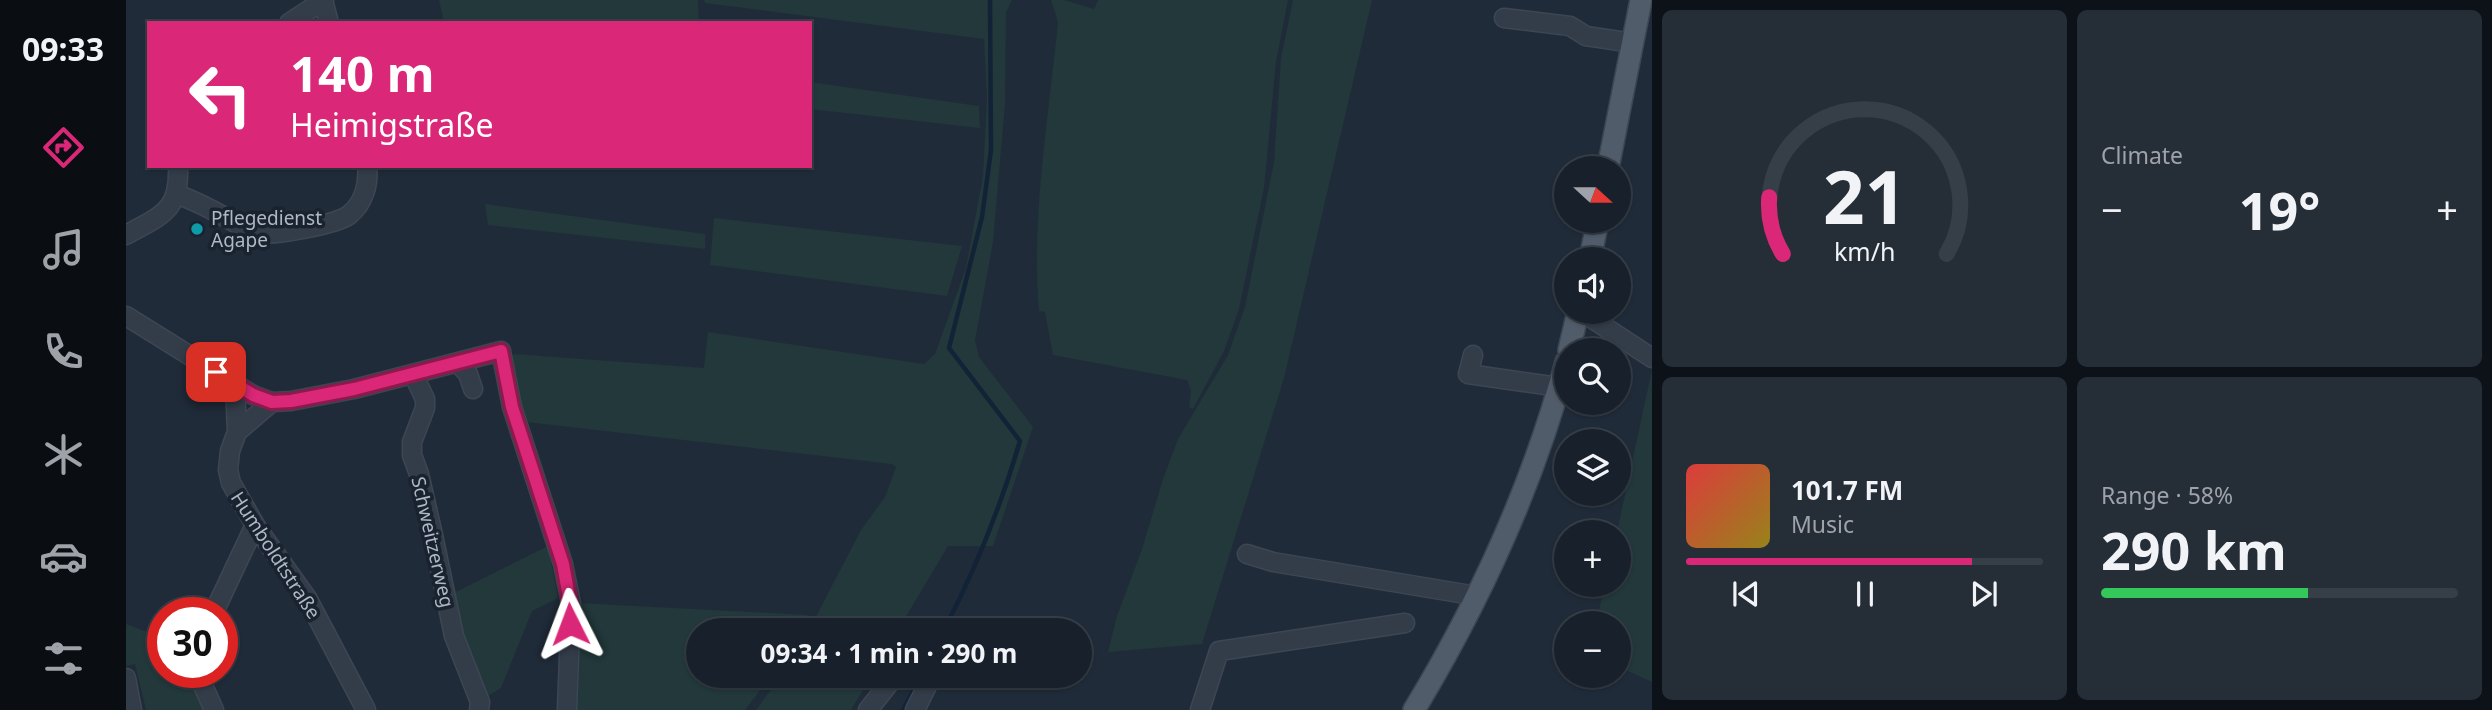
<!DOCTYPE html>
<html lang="en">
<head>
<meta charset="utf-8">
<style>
  body { margin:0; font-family:"Noto Sans",sans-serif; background:#252d37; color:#f1f3f6; height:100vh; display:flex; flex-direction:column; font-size:26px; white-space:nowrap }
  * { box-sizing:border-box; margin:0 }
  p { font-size:23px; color:#9fa3a9 }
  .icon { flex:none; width:38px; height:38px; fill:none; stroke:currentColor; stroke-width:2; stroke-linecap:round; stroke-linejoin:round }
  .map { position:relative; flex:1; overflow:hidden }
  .side { display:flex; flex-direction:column; gap:10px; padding:10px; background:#0d1218; width:840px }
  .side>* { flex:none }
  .banner { position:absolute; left:21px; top:21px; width:665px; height:147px; border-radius:0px; box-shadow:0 2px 5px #0004,0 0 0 2px #363e47; background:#db2777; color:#fff; overflow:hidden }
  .needle { width:46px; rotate:111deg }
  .tools { position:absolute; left:1428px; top:156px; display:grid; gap:14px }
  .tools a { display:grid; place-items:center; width:77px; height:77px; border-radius:50%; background:#18202b; box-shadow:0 2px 5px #0004,0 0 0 2px #363e47; font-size:35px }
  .speed { position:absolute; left:21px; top:597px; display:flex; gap:14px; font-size:35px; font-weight:700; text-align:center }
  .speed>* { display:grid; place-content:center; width:91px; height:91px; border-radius:50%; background:#18202b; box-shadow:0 2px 5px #0004,0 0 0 2px #363e47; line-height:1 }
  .speed .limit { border:10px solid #d22; background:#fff; color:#111 }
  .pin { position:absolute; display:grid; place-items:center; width:60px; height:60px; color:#fff; margin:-30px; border-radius:14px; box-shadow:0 4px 10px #0006 }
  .me { position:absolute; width:77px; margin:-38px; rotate:357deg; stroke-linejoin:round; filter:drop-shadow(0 0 5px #0008) }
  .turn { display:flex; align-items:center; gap:24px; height:147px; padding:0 28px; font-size:32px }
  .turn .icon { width:91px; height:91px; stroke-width:2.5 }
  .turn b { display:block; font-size:49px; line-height:60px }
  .big { font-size:52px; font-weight:700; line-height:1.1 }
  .side .card { flex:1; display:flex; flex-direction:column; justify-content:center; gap:10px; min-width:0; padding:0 24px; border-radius:10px; background:#252d37 }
  .side .dial { align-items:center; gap:0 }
  .dial svg { height:182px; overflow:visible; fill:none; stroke:#363e47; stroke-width:7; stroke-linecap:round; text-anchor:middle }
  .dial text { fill:#f1f3f6; stroke:none }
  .song { display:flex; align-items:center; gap:21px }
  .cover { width:84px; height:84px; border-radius:10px; background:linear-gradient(135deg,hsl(0 70% 55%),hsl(50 70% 35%)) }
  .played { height:7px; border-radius:4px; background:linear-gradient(90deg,#db2777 80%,#363e47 80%) }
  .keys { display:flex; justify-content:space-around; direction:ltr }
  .heat { display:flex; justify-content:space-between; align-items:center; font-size:38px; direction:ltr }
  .charge { height:10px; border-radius:5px; background:linear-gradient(90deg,#34c759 58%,#363e47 0) }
  .side .tiles { flex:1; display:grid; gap:10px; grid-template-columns:repeat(2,1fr) }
  .trip { position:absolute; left:560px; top:618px; width:406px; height:70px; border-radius:35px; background:#18202b; box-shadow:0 2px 5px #0004,0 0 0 2px #363e47; font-weight:700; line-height:70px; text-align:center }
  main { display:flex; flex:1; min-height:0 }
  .dock { display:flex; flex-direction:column; width:126px; justify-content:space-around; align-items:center; background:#0a0d11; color:#9fa3a9 }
  .dock .icon { width:49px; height:49px }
  .dock .active { color:#db2777 }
  .dock b { font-size:32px; color:#f1f3f6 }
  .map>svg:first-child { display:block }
  .green { fill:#22383a }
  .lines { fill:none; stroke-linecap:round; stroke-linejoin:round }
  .stream { stroke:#132337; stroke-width:4.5 }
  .minor-casing { stroke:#3d4653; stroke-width:21 }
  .major-casing { stroke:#3d4653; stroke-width:24 }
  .minor { stroke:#333d4a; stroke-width:18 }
  .major { stroke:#515c6a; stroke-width:21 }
  .route-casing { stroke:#8e194d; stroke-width:18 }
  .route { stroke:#db2777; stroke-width:12 }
  .culture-dot { fill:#0f9aa8; stroke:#19222e; stroke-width:2.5 }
  .labels { text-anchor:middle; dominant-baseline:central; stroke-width:7; stroke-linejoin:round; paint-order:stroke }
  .poi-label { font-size:19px; fill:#aeb8c6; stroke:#19222e; text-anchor:start }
  .street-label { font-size:19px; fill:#aeb8c6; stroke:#19222e }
</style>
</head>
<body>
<main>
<nav class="dock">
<b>09:33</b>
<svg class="icon active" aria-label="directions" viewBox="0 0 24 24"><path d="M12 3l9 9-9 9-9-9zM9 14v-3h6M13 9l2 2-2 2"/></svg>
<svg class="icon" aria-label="music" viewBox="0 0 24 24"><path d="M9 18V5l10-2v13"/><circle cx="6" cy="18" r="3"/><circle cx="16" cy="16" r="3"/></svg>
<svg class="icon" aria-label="phone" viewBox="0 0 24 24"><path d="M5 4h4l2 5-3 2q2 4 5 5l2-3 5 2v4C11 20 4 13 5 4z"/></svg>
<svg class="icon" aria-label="climate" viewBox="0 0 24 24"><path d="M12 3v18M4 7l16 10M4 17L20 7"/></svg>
<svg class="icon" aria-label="car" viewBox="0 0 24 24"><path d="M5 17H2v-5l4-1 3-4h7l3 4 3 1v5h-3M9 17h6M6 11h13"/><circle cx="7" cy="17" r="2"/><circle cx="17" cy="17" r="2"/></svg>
<svg class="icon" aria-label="filters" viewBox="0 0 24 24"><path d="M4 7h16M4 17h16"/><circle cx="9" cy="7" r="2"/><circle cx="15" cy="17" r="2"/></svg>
</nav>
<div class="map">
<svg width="1526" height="710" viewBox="0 0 1526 710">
  <rect width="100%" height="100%" fill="#202b39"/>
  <path class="green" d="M 313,0 L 572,0 L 573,23 L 318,23 Z
    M 578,0 L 886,0 L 880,12 L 879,104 L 867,242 L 849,341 L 853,357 L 907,427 L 867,546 L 822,546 L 772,630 L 683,630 L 735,530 L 759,497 L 770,467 L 766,464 L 400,422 L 382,359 L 389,354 L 578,368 L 582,332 L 798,364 L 809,354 L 840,268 L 857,176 L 861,97 L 858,39 L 579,3 Z
    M 925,0 L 938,0 L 968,9 L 972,0 L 1162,0 L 1150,62 L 1138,188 L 1113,309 L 1098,351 L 1067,409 L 1063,407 L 1065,390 L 1061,380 L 927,355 L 919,312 L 913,311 C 905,219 923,114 932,22 Z
    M 1167,0 L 1246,0 L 1158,378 L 1076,644 L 982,652 L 991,616 L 1016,549 L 1037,479 L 1052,439 L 1102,355 L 1119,307 L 1148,162 L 1155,58 Z
    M 684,82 L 853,106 L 854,128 L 684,109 Z
    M 359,204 L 579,234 L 579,249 L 362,225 Z
    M 588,218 L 836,246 L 821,296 L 584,265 Z
    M 1526,369 L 1526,682 L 1493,667 L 1493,623 L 1470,623 L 1479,585 L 1493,584 L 1493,532 L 1491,532 Z
    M 422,546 L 432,598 L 406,611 L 375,688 L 362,696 L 337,639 L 326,594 Z
    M 452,603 L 682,615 L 673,630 L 572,630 L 572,676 L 645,676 L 619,710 L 449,710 Z
    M 0,624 L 37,638 L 37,672 L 66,672 L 84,710 L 20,710 L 9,664 L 0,666 Z
    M 655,676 L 745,676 L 725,710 L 630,710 Z"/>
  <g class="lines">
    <path class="stream" d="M 818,630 C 849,570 875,506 894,441 L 823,348 L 856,217 L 865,150 L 864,0
      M 777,710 L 795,676"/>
    <defs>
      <path id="minor" d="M 197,0 L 203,23
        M 1378,18 L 1444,26 L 1460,36 L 1507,43
        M 163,23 L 198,0
        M 51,194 C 63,199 75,204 86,210 C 102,218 116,229 134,233 C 149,236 211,224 223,215 C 238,203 243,184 241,166
        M 0,235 C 35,215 54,212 52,166
        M 1456,312 L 1526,358
        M 0,316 L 127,395 L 146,402 L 165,401 L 228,389 L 375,351 L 386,407 L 437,564 L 445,603 L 441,710
        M 1347,355 L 1342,374 L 1433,387
        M 332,363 L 342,374 L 347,389
        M 287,374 L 299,399 L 299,408 L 286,442 L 286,455 L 293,474 L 307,535 L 328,636 L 354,702 L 353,710
        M 109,385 L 111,432 L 104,451 L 102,470 L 105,483 L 129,525 L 181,598 L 240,710
        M 111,432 L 146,402
        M 1121,554 L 1147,562 L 1351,596
        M 88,612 L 129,525
        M 71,672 L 88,710
        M 0,678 L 6,710
        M 742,710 L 769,676
        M 789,710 L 806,676
        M 1074,710 L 1093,651 L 1279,623"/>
      <path id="major" d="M 1482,168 L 1515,0
        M 1464,259 L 1472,220
        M 1443,350 L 1452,312
        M 1288,710 C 1354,601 1407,485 1440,362"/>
    </defs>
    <use href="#minor" class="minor-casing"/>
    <use href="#major" class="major-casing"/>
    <use href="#minor" class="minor"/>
    <use href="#major" class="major"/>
  </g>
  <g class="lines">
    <defs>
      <path id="route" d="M 90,372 L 127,395 L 146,402 L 165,401 L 228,389 L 375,351 L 386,407 L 437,564 L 444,603 L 444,624"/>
    </defs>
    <use href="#route" class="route-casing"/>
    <use href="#route" class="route"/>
  </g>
  <circle class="culture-dot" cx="71" cy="229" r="7"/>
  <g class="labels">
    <g class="poi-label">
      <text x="85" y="218">Pflegedienst<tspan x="85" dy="22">Agape</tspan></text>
    </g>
    <g class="street-label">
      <text transform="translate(307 542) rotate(77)">Schweitzerweg</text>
      <text transform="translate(150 555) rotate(57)">Humboldtstraße</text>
    </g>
  </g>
</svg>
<div class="tools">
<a><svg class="needle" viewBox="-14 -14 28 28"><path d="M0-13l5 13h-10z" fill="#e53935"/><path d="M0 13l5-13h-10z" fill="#9fa3a9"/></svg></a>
<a><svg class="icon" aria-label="sound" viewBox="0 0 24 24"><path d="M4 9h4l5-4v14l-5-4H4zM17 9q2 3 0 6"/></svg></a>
<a><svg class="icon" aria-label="search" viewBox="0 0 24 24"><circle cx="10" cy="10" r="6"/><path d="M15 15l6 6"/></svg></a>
<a><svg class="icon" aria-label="layers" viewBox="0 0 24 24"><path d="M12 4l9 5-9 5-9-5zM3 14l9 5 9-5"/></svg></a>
<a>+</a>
<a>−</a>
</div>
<div class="speed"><div class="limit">30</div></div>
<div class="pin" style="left:90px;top:372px;background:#d93025"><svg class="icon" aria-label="arrive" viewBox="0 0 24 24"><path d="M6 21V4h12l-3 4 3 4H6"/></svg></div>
<svg class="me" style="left:444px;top:624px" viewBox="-20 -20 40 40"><path d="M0-17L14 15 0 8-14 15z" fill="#db2777" stroke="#fff" stroke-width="4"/></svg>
<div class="trip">09:34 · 1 min · 290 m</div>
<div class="banner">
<div class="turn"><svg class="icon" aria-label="left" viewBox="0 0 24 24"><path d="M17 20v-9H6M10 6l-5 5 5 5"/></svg><div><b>140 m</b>Heimigstraße</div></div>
</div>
</div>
<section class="side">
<div class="tiles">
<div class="card dial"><svg viewBox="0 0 100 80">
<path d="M14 69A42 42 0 1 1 86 69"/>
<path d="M14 69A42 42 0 0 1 8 44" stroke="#db2777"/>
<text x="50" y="56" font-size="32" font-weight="700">21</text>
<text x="50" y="72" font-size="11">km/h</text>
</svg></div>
<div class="card"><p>Climate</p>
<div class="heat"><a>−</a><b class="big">19°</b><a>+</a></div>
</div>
<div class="card">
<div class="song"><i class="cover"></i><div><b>101.7 FM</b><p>Music</p></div></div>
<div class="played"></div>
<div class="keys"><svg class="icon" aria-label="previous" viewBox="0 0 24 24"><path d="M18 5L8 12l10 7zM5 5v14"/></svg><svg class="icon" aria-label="pause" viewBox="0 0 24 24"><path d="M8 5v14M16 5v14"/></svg><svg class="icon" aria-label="next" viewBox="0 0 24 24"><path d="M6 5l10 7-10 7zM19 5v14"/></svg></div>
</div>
<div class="card"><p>Range · 58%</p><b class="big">290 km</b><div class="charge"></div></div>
</div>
</section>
</main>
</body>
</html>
